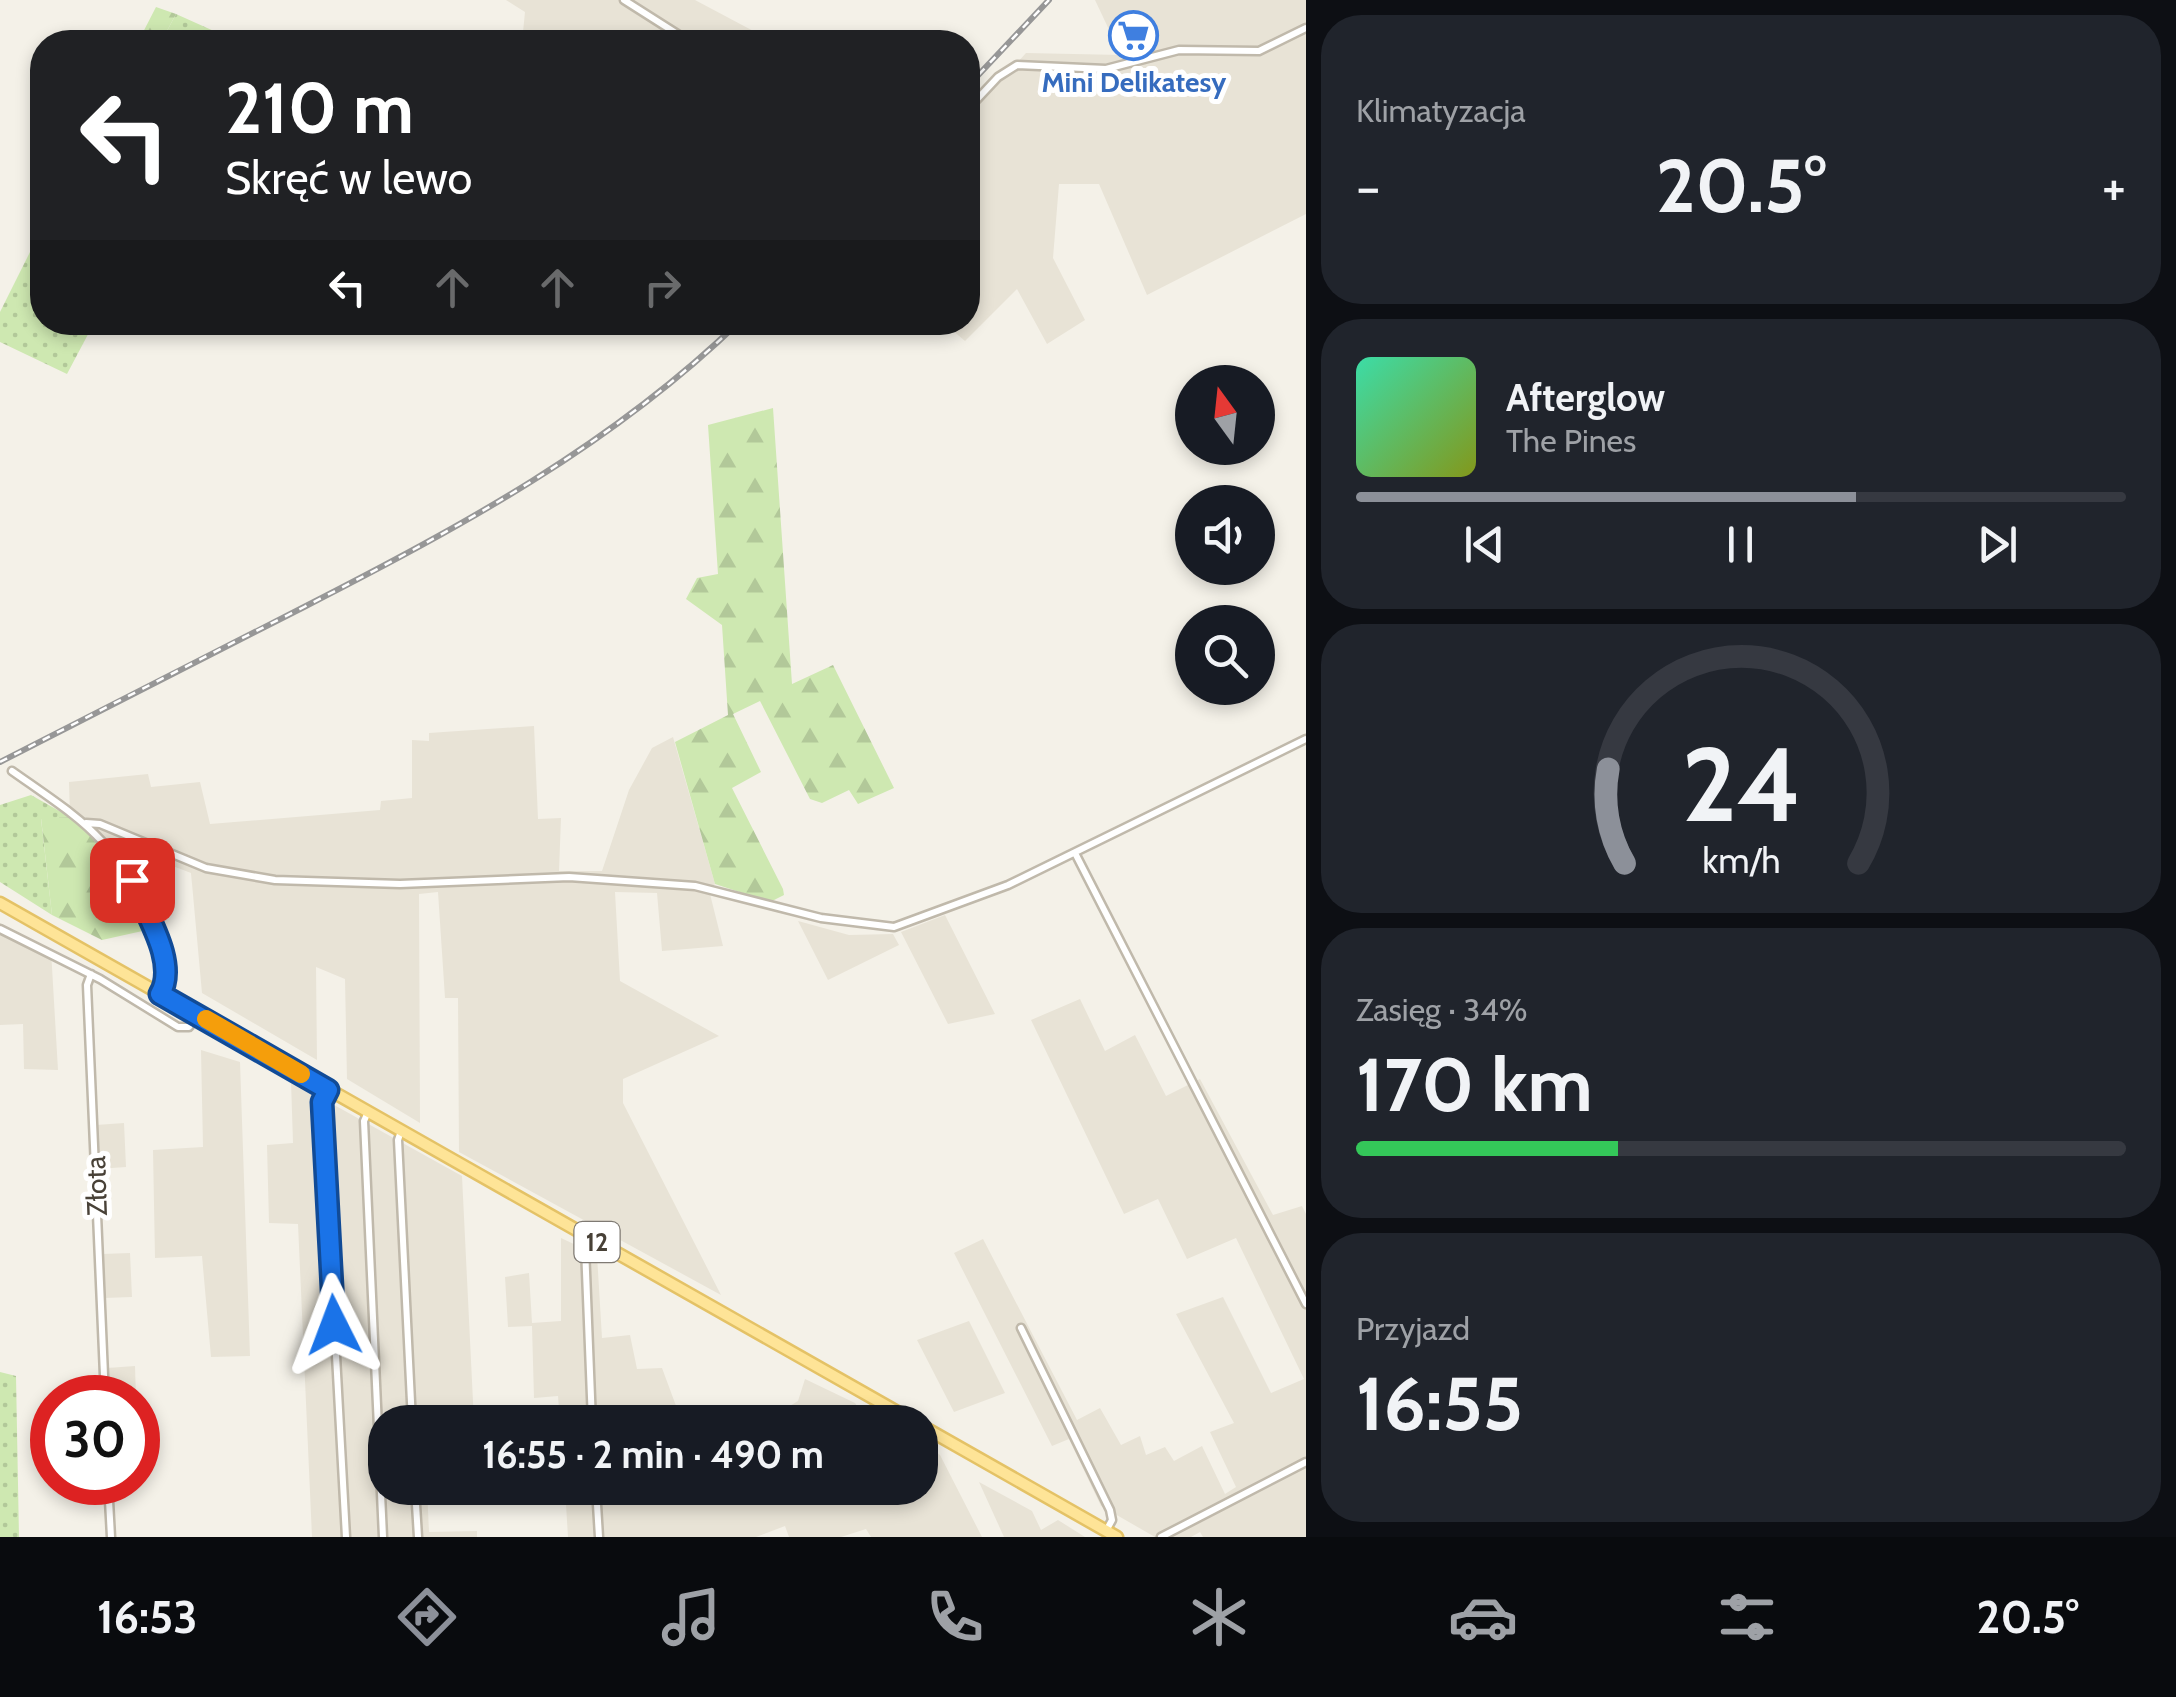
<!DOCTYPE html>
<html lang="pl">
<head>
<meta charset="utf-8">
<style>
  body { margin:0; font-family:Cabin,sans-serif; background:#20242c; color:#f1f3f6; height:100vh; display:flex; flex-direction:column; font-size:38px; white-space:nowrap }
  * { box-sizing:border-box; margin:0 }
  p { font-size:32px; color:#9ea1a6 }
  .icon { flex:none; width:55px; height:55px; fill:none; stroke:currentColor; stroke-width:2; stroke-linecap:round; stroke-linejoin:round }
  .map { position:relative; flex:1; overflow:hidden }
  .side { display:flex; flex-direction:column; gap:15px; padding:15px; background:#0d0f14; width:870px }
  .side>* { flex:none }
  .top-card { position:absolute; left:30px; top:30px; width:950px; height:305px; border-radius:40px; box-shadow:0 5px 15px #0003; background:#202124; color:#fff; overflow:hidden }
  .needle { width:65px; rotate:345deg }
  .fabs { position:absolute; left:1175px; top:365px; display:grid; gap:20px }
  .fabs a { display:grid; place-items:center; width:100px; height:100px; border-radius:50%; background:#171b24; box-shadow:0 5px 15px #0003; font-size:50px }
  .speed { position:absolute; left:30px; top:1375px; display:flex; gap:20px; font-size:50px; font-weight:700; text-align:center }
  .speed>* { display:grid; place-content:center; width:130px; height:130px; border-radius:50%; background:#171b24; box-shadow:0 5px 15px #0003; line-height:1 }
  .speed .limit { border:15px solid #d22; background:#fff; color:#111 }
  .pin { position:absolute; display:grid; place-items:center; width:85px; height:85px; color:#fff; margin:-42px; border-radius:20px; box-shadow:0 5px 15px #0006 }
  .me { position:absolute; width:110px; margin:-55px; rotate:357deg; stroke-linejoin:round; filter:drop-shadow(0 0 8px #0008) }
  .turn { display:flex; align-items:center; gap:35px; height:210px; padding:0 30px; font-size:45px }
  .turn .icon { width:130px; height:130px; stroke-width:2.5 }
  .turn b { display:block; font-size:70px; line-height:85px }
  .lanes { display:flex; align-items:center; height:95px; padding:0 30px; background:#0003; justify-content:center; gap:50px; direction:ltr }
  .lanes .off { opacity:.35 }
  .big { font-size:75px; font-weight:700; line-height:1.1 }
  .side .widget { flex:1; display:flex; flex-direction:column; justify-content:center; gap:15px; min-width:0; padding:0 35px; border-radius:40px; background:#20242c }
  .side .dial { align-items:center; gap:0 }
  .dial svg { height:260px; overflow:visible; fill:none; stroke:#363941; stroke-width:7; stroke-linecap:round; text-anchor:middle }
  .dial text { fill:#f1f3f6; stroke:none }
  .song { display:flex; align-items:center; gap:30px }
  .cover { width:120px; height:120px; border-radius:15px; background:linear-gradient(135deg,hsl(160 70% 55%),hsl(70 70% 35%)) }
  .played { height:10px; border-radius:5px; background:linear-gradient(90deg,#8c9099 65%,#363941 65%) }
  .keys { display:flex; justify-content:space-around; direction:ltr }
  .heat { display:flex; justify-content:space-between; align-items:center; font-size:55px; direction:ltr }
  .charge { height:15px; border-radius:8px; background:linear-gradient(90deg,#34c759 34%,#363941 0) }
  .trip { position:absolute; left:368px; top:1405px; width:570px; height:100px; border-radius:40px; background:#171b24; box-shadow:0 5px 15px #0003; font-weight:700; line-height:100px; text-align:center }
  .dock { display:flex; height:160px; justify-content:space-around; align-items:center; background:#090b0e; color:#9ea1a6 }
  .dock .icon { width:70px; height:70px }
  .dock .current { color:#8c9099 }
  .dock b { font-size:45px; color:#f1f3f6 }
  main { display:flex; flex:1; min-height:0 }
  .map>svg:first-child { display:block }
  .residential { fill:#e8e3d6 }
  .grass { fill:url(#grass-dots) }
  .forest { fill:url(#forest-firs) }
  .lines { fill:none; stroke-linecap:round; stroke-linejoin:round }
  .street-casing { stroke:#c0b9ab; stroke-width:11 }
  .primary-casing { stroke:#e4c266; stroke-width:15 }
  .street { stroke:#fff; stroke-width:6 }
  .primary { stroke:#fee497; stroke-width:10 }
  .rail-casing { stroke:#979797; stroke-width:6 }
  .rail { stroke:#fff; stroke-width:2.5; stroke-dasharray:8; stroke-linecap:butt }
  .route-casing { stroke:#114b97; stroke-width:25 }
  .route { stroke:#1a73e8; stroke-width:18 }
  .slow { stroke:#f59e0b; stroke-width:18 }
  .labels { text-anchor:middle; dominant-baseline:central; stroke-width:10; stroke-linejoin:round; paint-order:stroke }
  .shield { fill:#fff; stroke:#7f7a73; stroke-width:2.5 }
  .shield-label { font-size:25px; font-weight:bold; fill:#484137 }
  .shop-label { font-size:28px; font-weight:bold; fill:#366cbe; stroke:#fff }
  .street-label { font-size:28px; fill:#484137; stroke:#fff }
</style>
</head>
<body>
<main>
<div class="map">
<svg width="1306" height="1537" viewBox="0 0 1306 1537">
  <defs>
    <pattern id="grass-dots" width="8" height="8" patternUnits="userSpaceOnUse" patternTransform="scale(2.5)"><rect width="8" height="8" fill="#cee8b1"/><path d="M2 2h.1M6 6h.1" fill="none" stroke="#b2c899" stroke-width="1.8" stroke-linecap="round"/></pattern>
    <pattern id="forest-firs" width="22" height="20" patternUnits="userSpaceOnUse" patternTransform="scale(2.5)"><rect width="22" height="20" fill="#cee8b1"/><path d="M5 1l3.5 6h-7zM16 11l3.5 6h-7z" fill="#b2c899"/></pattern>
  </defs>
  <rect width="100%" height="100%" fill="#f4f1e8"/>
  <path class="residential" d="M 506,0 L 695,0 L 759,34 L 809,42 L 538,42 L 523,32 L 525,12 Z
    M 1095,0 L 1306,0 L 1306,214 L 1147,295 L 1099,184 L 1059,184 L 1053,258 L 1085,320 L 1047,344 L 1017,289 L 965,341 L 944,323 L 968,322 L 968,117 L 1026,53 L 1121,55 Z
    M 534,726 L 538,819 L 561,818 L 559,871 L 602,871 L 629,790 L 652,748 L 673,737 L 715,884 L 709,890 L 723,946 L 662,951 L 657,893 L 615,892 L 620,981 L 719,1036 L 623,1079 L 623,1103 L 721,1295 L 459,1152 L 458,998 L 445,998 L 438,892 L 419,894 L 420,1123 L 347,1079 L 345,979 L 316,967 L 317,1060 L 202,993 L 191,873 L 94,836 L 70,817 L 69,782 L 148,774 L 151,787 L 200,782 L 210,824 L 380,810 L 381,801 L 412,798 L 412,740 L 429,741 L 429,733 Z
    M 945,915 L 995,1014 L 948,1024 L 901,932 Z
    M 798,921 L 849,935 L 893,934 L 899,945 L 828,980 Z
    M 0,923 L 51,950 L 58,1070 L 24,1069 L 23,1024 L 0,1025 Z
    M 1080,999 L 1105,1051 L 1135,1035 L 1166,1096 L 1200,1079 L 1273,1215 L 1302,1206 L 1306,1214 L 1306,1537 L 1203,1537 L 1200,1532 L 1191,1537 L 1155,1537 L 1101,1506 L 1069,1439 L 1052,1446 L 954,1253 L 983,1239 L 1077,1420 L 1100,1408 L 1121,1445 L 1140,1436 L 1146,1455 L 1165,1447 L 1174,1461 L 1202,1446 L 1225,1494 L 1236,1487 L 1210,1432 L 1234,1423 L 1176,1314 L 1223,1297 L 1271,1393 L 1304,1379 L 1236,1238 L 1187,1259 L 1158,1199 L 1124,1214 L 1031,1020 Z
    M 201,1050 L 240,1062 L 250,1356 L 211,1357 L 202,1256 L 155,1258 L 153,1150 L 203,1147 Z
    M 291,1081 L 462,1176 L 474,1422 L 385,1422 L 385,1488 L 427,1488 L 429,1532 L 477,1531 L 477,1537 L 312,1537 L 298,1224 L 269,1223 L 267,1145 L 293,1143 Z
    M 124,1123 L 126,1167 L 98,1169 L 96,1125 Z
    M 561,1238 L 597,1255 L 602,1338 L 630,1335 L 637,1369 L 662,1368 L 682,1422 L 560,1422 L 558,1396 L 534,1398 L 532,1326 L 508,1327 L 505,1277 L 529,1273 L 532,1323 L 561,1321 Z
    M 130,1253 L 132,1297 L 104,1298 L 102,1254 Z
    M 969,1321 L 1005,1393 L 954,1412 L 917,1340 Z
    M 135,1366 L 136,1397 L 108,1397 L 107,1368 Z
    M 805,1379 L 855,1403 L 867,1422 L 789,1422 L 783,1410 L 798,1401 Z
    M 920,1440 L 940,1455 L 982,1537 L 871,1537 L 866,1529 L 841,1537 L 789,1537 L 785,1526 L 756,1537 L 568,1537 L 565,1488 L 734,1488 L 736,1491 L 748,1488 L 920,1488 Z
    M 979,1482 L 1032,1511 L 1041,1530 L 1058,1520 L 1085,1537 L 1004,1537 Z"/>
  <path class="grass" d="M 176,14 L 225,36 L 221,42 L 161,42 Z
    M 42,228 L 42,322 L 94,323 L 67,374 L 0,342 L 0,312 Z
    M 31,795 L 70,817 L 41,819 L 52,915 L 0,882 L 0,805 Z
    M 0,1372 L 16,1376 L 19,1537 L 0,1537 Z"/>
  <path class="forest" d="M 156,7 L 176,14 L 161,42 L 138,42 Z
    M 773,408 L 792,684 L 833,665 L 894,788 L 858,804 L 849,790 L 822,803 L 810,799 L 760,701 L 733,714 L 761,772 L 732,788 L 783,889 L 784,895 L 770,902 L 715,884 L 675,742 L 728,715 L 722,625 L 686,599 L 697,578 L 718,574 L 708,425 Z
    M 70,817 C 108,848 126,887 147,930 L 102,940 L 52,915 L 41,818 Z"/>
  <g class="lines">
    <defs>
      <path id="street" d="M 624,0 L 690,42
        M 968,109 L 998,77 L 1017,65 L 1106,69 L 1179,50 L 1259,51 L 1306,28
        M 12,771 C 90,826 114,837 152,929 C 161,952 174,970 160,994
        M 86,823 L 100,824 L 206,868 L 275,880 L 400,884 L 569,877 L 695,886 L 821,918 L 894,927 L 1008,885 L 1306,739
        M 1075,853 L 1306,1304
        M 0,929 L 100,979 L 178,1027 L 189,1027 L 196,1016
        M 91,974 L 87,985 L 105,1398
        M 328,1090 L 322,1101 L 346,1537
        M 368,1112 L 364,1121 L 383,1537
        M 401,1131 L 398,1140 L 412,1422
        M 589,1238 L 585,1247 L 592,1422
        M 1021,1328 L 1110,1510 L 1112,1520 L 1106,1531
        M 108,1482 L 111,1537
        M 415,1488 L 418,1537
        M 596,1488 L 599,1537
        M 1161,1537 L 1306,1462"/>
      <path id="primary" d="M 0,903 L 915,1422
        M 920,1425 L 1117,1537"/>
    </defs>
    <use href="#street" class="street-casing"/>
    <use href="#primary" class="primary-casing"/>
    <use href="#street" class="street"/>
    <use href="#primary" class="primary"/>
    <defs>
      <path id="rail" d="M 968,86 L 1049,0
        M 0,762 C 101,710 202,658 304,607 C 460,527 611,446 739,322"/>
    </defs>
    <use href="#rail" class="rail-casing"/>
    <use href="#rail" class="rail"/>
  </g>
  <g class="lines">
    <defs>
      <path id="route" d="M 132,880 C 144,912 179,962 160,994 L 328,1090 L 322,1102 L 334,1325"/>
    </defs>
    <use href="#route" class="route-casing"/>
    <use href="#route" class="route"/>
    <path class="slow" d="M 206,1019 L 301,1074"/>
  </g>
  <defs>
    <symbol id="supermarket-ring" viewBox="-11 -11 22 22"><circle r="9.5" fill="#fff" stroke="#3f7fe0" stroke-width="1.5"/><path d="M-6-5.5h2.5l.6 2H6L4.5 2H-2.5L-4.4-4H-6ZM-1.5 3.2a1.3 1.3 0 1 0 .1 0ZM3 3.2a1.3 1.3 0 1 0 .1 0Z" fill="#3f7fe0"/></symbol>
  </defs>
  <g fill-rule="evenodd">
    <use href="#supermarket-ring" x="1106" y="8" width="55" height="55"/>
  </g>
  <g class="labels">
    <rect class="shield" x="574.5" y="1222" width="45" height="40" rx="8"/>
    <g class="shield-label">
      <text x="597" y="1242">12</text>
    </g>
    <g class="shop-label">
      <text x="1134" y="82">Mini Delikatesy</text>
    </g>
    <g class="street-label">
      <text transform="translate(96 1186) rotate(-92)">Złota</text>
    </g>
  </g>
</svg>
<div class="fabs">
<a><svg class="needle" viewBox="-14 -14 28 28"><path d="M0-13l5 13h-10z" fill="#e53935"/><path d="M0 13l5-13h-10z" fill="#9ea1a6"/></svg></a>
<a><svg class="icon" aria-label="sound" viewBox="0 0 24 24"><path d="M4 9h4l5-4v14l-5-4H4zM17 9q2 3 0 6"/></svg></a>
<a><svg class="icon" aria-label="search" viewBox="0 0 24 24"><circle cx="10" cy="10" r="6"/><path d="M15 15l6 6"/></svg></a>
</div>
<div class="speed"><div class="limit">30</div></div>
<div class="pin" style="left:132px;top:880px;background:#d93025"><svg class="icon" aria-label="arrive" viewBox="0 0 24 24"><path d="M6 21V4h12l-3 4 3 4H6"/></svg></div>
<svg class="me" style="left:334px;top:1325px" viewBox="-20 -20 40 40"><path d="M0-17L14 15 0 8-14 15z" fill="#1a73e8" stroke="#fff" stroke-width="4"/></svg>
<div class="trip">16:55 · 2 min · 490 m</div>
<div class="top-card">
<div class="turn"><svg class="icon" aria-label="left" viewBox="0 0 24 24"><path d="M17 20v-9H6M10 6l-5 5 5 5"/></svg><div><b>210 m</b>Skręć w lewo</div></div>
<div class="lanes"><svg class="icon" aria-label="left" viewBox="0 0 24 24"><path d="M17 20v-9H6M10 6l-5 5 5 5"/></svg><svg class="icon off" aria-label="ahead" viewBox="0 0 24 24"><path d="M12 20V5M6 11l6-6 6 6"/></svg><svg class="icon off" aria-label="ahead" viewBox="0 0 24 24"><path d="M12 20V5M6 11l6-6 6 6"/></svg><svg class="icon off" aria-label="right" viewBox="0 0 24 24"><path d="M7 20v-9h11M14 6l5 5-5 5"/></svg></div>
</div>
</div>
<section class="side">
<div class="widget"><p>Klimatyzacja</p>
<div class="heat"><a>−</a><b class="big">20.5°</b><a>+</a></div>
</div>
<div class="widget">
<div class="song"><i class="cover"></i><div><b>Afterglow</b><p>The Pines</p></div></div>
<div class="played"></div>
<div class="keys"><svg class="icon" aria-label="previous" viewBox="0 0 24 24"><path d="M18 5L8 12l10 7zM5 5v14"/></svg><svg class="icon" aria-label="pause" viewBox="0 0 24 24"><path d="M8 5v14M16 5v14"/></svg><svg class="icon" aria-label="next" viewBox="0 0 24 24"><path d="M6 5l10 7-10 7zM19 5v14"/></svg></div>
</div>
<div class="widget dial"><svg viewBox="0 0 100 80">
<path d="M14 69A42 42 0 1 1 86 69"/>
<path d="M14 69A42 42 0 0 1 9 40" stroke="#8c9099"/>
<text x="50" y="56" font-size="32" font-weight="700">24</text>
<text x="50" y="72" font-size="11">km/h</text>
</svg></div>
<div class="widget"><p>Zasięg · 34%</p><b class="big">170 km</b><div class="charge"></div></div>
<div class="widget"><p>Przyjazd</p><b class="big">16:55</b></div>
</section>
</main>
<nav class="dock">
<b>16:53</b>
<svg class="icon current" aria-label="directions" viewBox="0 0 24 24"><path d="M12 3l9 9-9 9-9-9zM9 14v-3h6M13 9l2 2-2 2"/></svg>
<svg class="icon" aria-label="music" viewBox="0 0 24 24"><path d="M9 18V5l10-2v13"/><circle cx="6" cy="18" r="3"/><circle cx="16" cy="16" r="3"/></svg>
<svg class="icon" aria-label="phone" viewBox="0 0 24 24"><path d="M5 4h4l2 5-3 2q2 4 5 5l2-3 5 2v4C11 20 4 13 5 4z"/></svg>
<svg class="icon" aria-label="climate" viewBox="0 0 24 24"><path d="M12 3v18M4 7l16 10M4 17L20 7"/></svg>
<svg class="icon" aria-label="car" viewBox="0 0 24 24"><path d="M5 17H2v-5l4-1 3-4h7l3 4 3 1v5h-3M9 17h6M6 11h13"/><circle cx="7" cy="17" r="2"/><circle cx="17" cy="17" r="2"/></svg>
<svg class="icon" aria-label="filters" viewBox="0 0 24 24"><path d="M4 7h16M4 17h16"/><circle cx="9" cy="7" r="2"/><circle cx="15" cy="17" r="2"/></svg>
<b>20.5°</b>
</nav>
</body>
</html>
